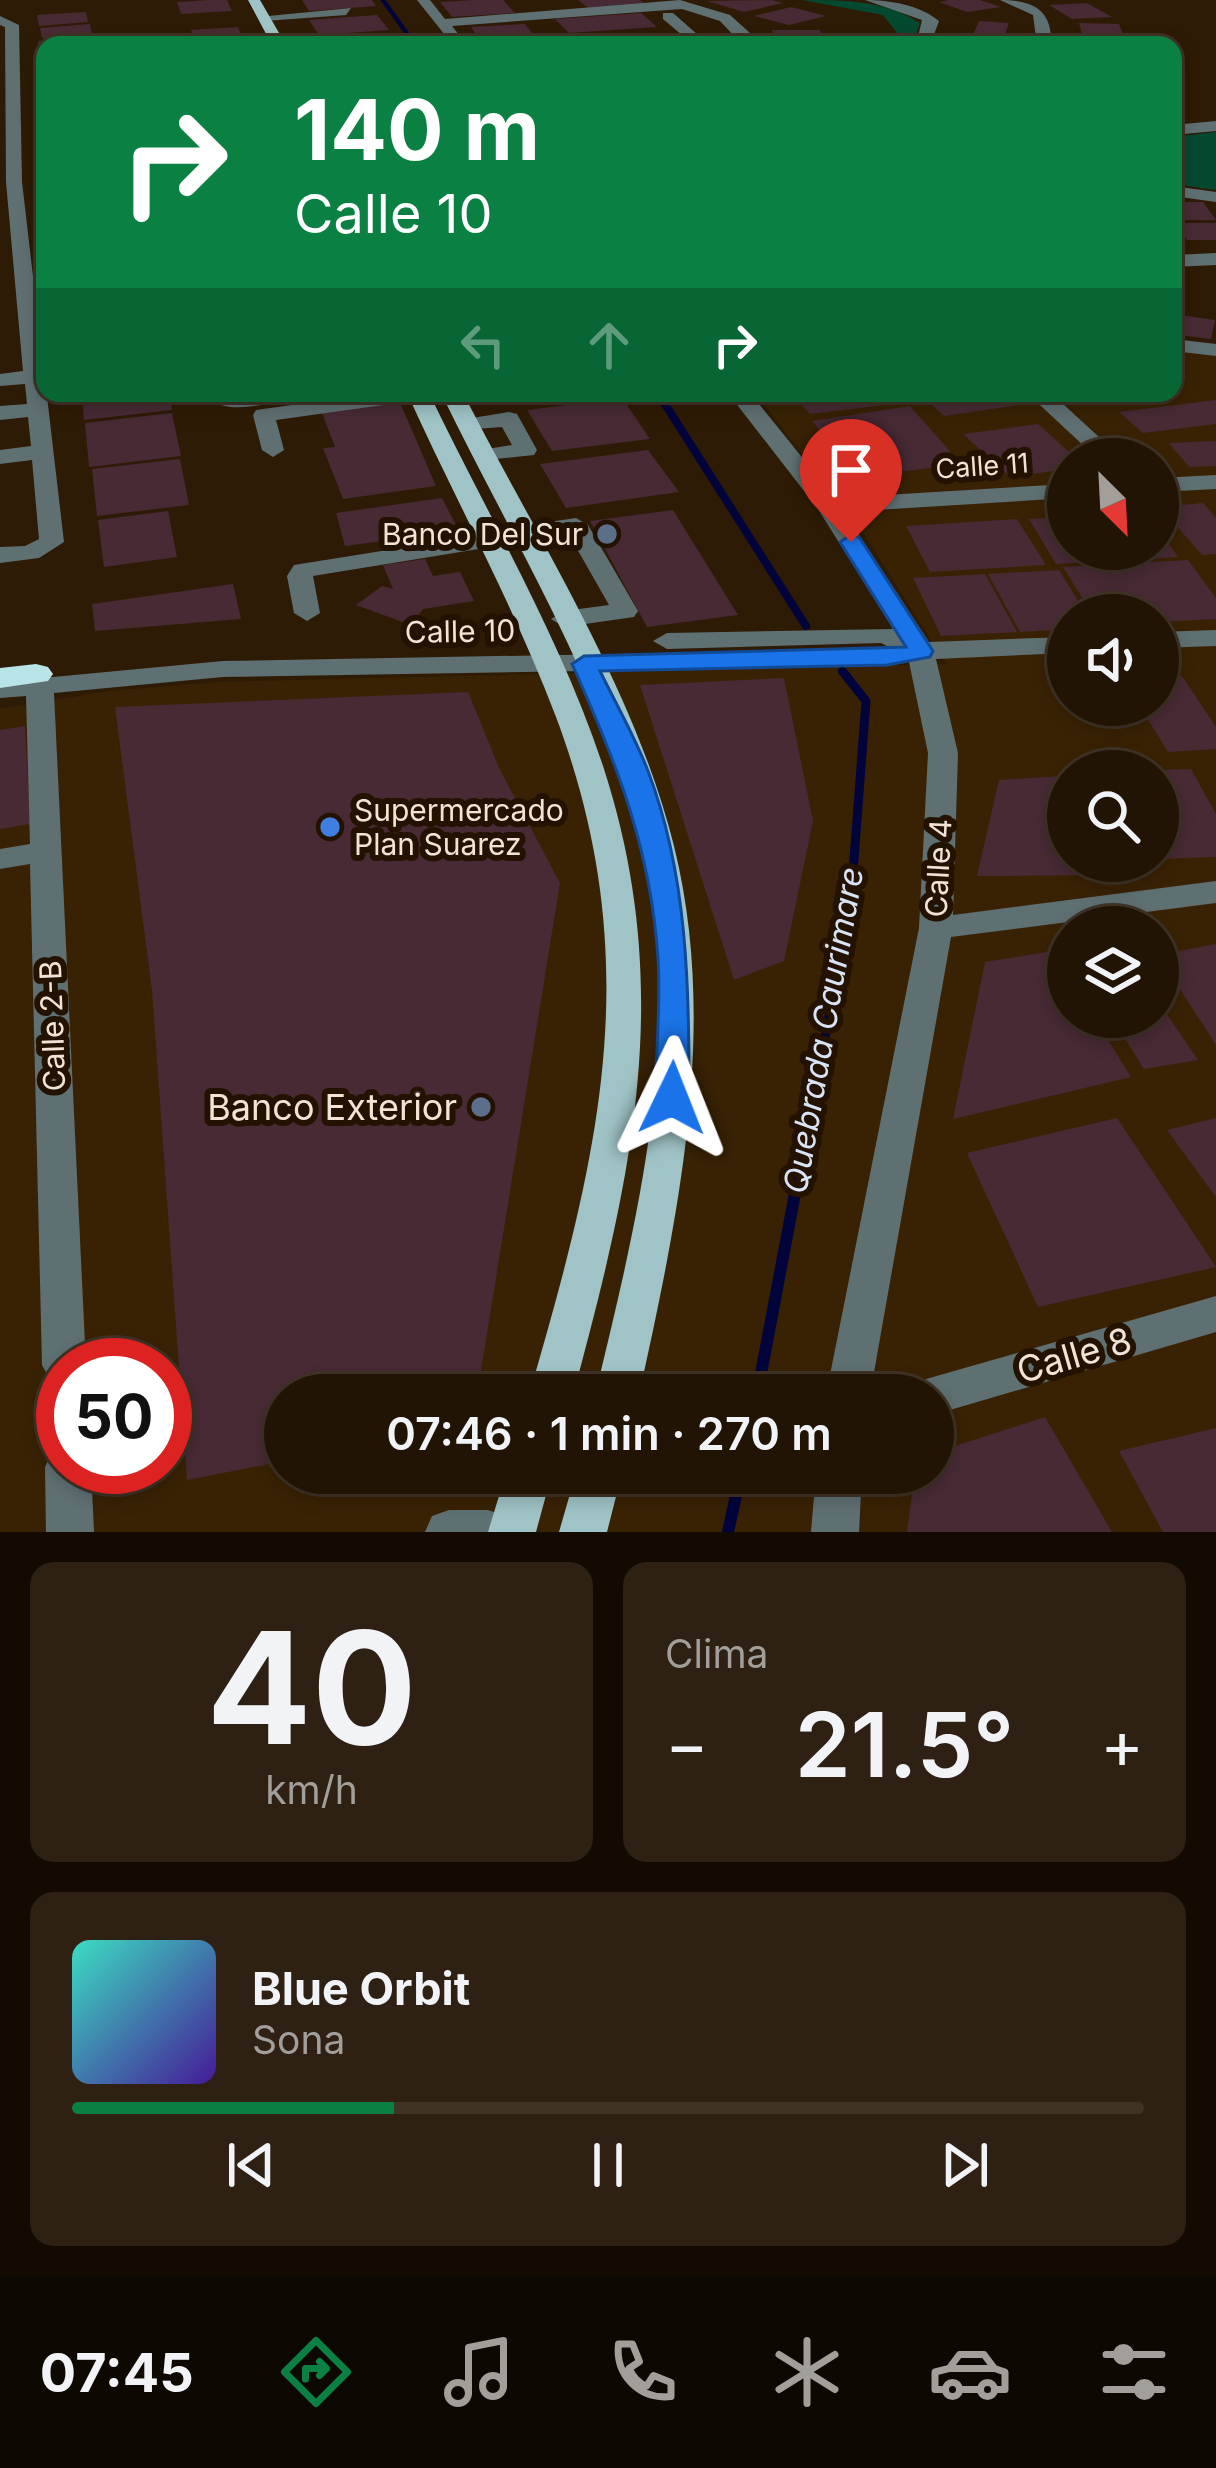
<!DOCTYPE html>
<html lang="es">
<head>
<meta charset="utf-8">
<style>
  body { margin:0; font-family:Inter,sans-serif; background:#2e2113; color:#f1f3f6; height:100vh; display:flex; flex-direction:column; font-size:45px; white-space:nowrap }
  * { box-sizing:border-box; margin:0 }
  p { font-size:39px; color:#a29e9a }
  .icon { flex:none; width:66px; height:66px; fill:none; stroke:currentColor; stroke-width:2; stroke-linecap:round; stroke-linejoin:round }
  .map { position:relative; height:1532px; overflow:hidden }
  .drawer { display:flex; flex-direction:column; gap:30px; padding:30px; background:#130b02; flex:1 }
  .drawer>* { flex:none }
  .banner { position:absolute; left:36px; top:36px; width:1146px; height:366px; border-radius:24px; box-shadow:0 6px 18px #0003,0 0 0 3px #3f3326; background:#0b8043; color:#fff; overflow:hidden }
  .needle { width:78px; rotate:156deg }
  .fabs { position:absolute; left:1047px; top:438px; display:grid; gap:24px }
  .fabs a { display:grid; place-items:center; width:132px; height:132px; border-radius:50%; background:#221404; box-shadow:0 6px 18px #0003,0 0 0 3px #3f3326; font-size:60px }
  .speed { position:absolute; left:36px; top:1338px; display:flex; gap:24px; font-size:60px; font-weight:700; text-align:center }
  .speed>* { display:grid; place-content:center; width:156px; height:156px; border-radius:50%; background:#221404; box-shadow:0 6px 18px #0003,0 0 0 3px #3f3326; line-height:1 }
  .speed .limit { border:18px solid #d22; background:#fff; color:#111 }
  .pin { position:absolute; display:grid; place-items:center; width:102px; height:102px; color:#fff; margin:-123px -51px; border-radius:50% 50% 50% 0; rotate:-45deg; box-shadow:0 0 12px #0007 }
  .pin .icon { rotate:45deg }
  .me { position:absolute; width:132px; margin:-66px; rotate:2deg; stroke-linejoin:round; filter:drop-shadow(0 0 9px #0008) }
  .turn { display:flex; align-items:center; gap:42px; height:252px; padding:0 60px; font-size:54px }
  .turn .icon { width:156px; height:156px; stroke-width:2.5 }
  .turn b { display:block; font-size:84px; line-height:102px }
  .lanes { display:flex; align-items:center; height:114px; padding:0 60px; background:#0003; justify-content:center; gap:60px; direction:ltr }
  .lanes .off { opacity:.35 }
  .big { font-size:90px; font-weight:600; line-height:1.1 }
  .drawer .widget { flex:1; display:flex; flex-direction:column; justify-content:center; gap:18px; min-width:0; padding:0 42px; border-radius:24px; background:#2e2113 }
  .drawer .dial { align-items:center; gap:0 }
  .dial b { font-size:156px; line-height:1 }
  .song { display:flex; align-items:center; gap:36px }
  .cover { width:144px; height:144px; border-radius:18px; background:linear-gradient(135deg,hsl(170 70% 55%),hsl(260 70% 35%)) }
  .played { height:12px; border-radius:6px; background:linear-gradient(90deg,#0b8043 30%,#3f3326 30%) }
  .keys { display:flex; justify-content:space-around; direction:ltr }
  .heat { display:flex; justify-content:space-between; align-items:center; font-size:66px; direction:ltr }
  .drawer .tiles { flex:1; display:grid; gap:30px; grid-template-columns:1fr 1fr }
  .widget:last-child { grid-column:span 2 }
  .trip { position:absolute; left:264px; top:1374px; width:690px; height:120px; border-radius:60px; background:#221404; box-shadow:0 6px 18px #0003,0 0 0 3px #3f3326; font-weight:600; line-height:120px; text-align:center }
  .tab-bar { display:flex; height:192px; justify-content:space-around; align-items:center; background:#0e0802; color:#a29e9a }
  .tab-bar .icon { width:84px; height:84px }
  .tab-bar .on { color:#0b8043 }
  .tab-bar b { font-size:54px; color:#f1f3f6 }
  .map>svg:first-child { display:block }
  .built { fill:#392204; fill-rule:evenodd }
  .green { fill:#03492f }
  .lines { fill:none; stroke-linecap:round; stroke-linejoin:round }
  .stream-far3 { stroke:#00043b; stroke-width:4.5 }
  .stream-far2 { stroke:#00043b; stroke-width:8 }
  .stream-far1 { stroke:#00043b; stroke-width:9 }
  .stream { stroke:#00043b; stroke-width:12 }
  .building { fill:#472a34 }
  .minor { fill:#5f7072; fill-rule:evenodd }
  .major { fill:#9fc3c6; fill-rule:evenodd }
  .highway { fill:#b8e4e8; fill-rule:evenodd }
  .route { fill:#1a73e8; stroke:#114b97; stroke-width:3 }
  .service-dot { fill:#5c6f8a; stroke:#241200; stroke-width:4.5 }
  .shop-dot { fill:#3f7fe0; stroke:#241200; stroke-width:4.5 }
  .labels { text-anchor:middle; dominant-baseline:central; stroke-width:12; stroke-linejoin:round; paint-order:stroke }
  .far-street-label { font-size:27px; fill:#f1e4d7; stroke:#241200 }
  .poi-label { font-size:30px; fill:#f1e4d7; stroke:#241200; text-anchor:end }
  .street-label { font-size:30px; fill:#f1e4d7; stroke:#241200 }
  .water-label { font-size:33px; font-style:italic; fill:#d8e3f5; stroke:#241200 }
  .near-poi-label { font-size:36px; fill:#f1e4d7; stroke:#241200; text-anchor:end }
  .near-street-label { font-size:36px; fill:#f1e4d7; stroke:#241200 }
</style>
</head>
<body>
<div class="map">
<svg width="1216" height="1532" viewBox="0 0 1216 1532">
  <rect width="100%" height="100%" fill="#2e1b05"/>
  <path class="built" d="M 1173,351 L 1216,356 L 1216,1532 L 0,1532 L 0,709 L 109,691 L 218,682 L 946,664 L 866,537 L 755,393 L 1173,393 ZM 1068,459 L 1158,459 L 1158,549 L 1068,549 ZM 1068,615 L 1158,615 L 1158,705 L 1068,705 ZM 1068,771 L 1158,771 L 1158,861 L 1068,861 ZM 1068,927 L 1158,927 L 1158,1017 L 1068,1017 ZM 63,1365 L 165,1365 L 165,1467 L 63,1467 ZM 285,1395 L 933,1395 L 933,1473 L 285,1473 Z"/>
  <path class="green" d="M 802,0 C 844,0 884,0 920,23 L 912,45 L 884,45 L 898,34 L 883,15 Z
    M 1216,132 L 1216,190 L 1173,184 L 1173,137 Z"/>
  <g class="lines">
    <path class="stream-far3" d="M 383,0 L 415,45"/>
    <path class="stream-far2" d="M 658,393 L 806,626
      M 842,671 L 846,675"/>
    <path class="stream-far1" d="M 823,1048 L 851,899 L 866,701 L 843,672"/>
    <path class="stream" d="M 757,1395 L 823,1045
      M 728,1532 L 741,1473"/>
  </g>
  <path class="building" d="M 208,0 L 227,0 L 232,11 L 181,14 L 177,2 Z
    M 302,0 L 372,0 L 376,6 L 309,11 Z
    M 473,0 L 503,0 L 515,13 L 452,17 L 440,2 Z
    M 578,0 L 640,0 L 647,5 L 591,10 Z
    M 772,0 L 783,3 L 744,12 L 707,1 Z
    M 949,0 L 980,0 L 1001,7 L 967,12 L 939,2 Z
    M 1087,3 L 1112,17 L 1072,19 L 1049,5 Z
    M 791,7 L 826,16 L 789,25 L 754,16 Z
    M 86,12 L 88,22 L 39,26 L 37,15 Z
    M 641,13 L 657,27 L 569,33 L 555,19 Z
    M 377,15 L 389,30 L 319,35 L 309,20 Z
    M 979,21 L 1009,23 L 1004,37 L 973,35 Z
    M 1079,23 L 1119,24 L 1125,39 L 1099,39 L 1134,45 L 1085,45 Z
    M 90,24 L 92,35 L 42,38 L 40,28 Z
    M 525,24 L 536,38 L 481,42 L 471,27 Z
    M 238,27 L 244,42 L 196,45 L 191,30 Z
    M 772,30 L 820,30 L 825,42 L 776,42 Z
    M 388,33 L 396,45 L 322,45 L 318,38 Z
    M 99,37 L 100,45 L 45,45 L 45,53 L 39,54 L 38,41 Z
    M 1173,202 L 1203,202 L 1216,220 L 1173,220 Z
    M 1176,223 L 1216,223 L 1216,240 L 1187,240 Z
    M 1173,314 L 1215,320 L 1211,339 L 1173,334 Z
    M 82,393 L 169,393 L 172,410 L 84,420 Z
    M 396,393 L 436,486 L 343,499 L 323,448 L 335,447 L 317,400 Z
    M 791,393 L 893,393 L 902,403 L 810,414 Z
    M 919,393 L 1013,393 L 1026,404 L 944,416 Z
    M 622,398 L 650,439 L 552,451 L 527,410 Z
    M 1216,400 L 1216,424 L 1143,433 L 1119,412 Z
    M 910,406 L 961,464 L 859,477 L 812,421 Z
    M 172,413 L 181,456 L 89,467 L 85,423 Z
    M 1038,424 L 1077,459 L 1068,459 L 1068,469 L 1010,477 L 963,434 Z
    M 1216,441 L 1216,466 L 1189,467 L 1169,443 Z
    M 648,450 L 679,492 L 566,508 L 540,464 Z
    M 180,459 L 189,505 L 97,516 L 92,469 Z
    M 442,498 L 459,531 L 345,546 L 336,513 Z
    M 1203,503 L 1216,518 L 1216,554 L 1202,555 L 1160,507 Z
    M 673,510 L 738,615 L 647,627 L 590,521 Z
    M 168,511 L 177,557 L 104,567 L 98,520 Z
    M 1068,517 L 1068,549 L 1158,549 L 1158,529 L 1178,557 L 1056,564 L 1029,519 Z
    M 1017,519 L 1046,565 L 930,572 L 906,526 Z
    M 425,559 L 433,576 L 460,572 L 474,601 L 423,609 L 411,625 L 356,605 L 382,586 L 393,589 L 383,565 Z
    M 1188,560 L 1216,598 L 1216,619 L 1158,622 L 1158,615 L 1093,615 L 1063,567 Z
    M 1059,570 L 1087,615 L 1068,615 L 1068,629 L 1020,632 L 988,574 Z
    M 985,574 L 1017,632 L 941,636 L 913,578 Z
    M 233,584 L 241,619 L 95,631 L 92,604 Z
    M 1182,676 L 1216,727 L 1216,749 L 1168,752 L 1139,705 L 1158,705 L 1158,677 Z
    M 784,678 L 813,821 L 784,961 L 734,980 L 640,685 Z
    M 468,692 L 500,770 L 560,883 L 477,1395 L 285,1395 L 285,1461 L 187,1480 L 152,990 L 115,707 Z
    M 25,726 L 30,824 L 0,829 L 0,730 Z
    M 1191,769 L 1216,814 L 1216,857 L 1158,859 L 1158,770 Z
    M 1063,776 L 1068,789 L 1068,861 L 1097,861 L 1103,875 L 977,876 L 999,780 Z
    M 1216,944 L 1216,1045 L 1158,955 Z
    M 1053,951 L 1068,976 L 1068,1017 L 1094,1017 L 1131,1077 L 953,1119 L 985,962 Z
    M 1158,1001 L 1198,1060 L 1144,1069 L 1111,1017 L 1158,1017 Z
    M 1117,1118 L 1216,1267 L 1038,1307 L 967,1153 Z
    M 1216,1118 L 1216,1197 L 1167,1130 Z
    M 1045,1417 L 1112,1532 L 907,1532 L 915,1473 L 933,1473 L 933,1453 Z
    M 1216,1428 L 1216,1532 L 1163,1532 L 1119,1451 Z"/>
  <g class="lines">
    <path class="minor" d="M 417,0 L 430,0 L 445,19 L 680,0 L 730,15 L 750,33 L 753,45 L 689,41 L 663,19 L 663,13 L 673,13 L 698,35 L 739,41 L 720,21 L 682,9 L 452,26 L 467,45 L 453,45 Z
      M 865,0 C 889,0 920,5 939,21 L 930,45 L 916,45 L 922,20 Z
      M 1000,0 C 1032,0 1053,9 1051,45 L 1037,45 L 1033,15 Z
      M 351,8 L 346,15 L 265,21 L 258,17 Z
      M 0,16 L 19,25 L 22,182 L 64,542 L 39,558 L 0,563 L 0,547 L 25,546 L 39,539 L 32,460 L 0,464 L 0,450 L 31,446 L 28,417 L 0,420 L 0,406 L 27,404 L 25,384 L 0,386 L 0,374 L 23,371 L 6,182 L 5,27 L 0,25 Z
      M 1216,121 L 1216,131 L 1173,135 L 1173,125 Z
      M 1173,186 L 1216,192 L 1216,202 L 1173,196 Z
      M 1216,253 L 1216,265 L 1173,267 L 1173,255 Z
      M 1173,339 L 1216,344 L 1216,356 L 1173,351 Z
      M 243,393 L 290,393 L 291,394 C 276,405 230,413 215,402 Z
      M 378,393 L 430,394 L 419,400 L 276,420 L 284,450 L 273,457 L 262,450 L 253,415 L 256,410 Z
      M 728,393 L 750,393 L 835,498 L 1068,484 L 1068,498 L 844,512 L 929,642 L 1068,637 L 1068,653 L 936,659 L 958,753 L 953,915 L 1216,881 L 1216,903 L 951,937 L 870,1395 L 826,1395 L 919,928 L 928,753 L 909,662 L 887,666 L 223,677 L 54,693 L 86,1365 L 63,1365 L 63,1383 L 49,1378 L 42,1365 L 30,864 L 0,869 L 0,849 L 30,844 L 26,696 L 0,698 L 0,682 L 223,661 L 893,649 L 881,643 L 667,649 L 653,641 L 667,633 L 893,629 L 818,509 Z
      M 1027,393 L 1051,393 L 1123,459 L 1098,459 Z
      M 509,412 L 517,414 L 537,450 L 534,455 L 475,461 L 475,451 L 512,445 L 502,427 L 460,430 L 460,420 Z
      M 1216,475 L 1216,489 L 1158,492 L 1158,478 Z
      M 576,518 L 588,525 L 638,611 L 634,617 L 564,627 L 551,619 L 564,611 L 609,605 L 568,533 L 521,540 L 509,533 L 521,526 Z
      M 488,534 L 500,541 L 497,546 L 313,576 L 320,613 L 307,621 L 294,613 L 287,576 L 294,565 Z
      M 1216,630 L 1216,646 L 1158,648 L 1158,632 Z
      M 1216,1296 L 1216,1332 L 933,1415 L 933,1395 L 911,1395 L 917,1382 L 933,1377 Z
      M 63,1448 L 63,1467 L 91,1467 L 94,1532 L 46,1532 L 45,1467 L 52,1452 Z
      M 816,1473 L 862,1473 L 859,1532 L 811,1532 Z
      M 449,1510 L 488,1510 L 505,1516 L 512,1532 L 425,1532 L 432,1516 Z"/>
    <path class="major" d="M 248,0 L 260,0 L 286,45 L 272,45 Z
      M 407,393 L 429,393 C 488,516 560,636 603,766 C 676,989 632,1177 573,1395 L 529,1395 C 599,1155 648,962 556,717 C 514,606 456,501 407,393 Z
      M 441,393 L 463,393 C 536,536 635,689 674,846 C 719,1027 678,1217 639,1395 L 595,1395 C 638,1218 686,1026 642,844 C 603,685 512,539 441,393 Z
      M 506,1473 L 552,1473 L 536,1532 L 488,1532 Z
      M 576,1473 L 622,1473 L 607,1532 L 559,1532 Z"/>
    <path class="highway" d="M 36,664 L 48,667 L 53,674 L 48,681 L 0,688 L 0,668 Z"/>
  </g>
  <path class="route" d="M 851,535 L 859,537 L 933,651 L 930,657 L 887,665 L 600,671 C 616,704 635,737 648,771 C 688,876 689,987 689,1098 L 684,1107 L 672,1111 L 660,1107 L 655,1098 C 656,1052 661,1004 658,958 C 651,849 616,761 572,664 L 584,656 L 906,647 L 840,542 Z"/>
  <g class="service-dot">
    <circle cx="607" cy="534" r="12"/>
    <circle cx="481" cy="1107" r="12"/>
  </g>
  <circle class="shop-dot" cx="330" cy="827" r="12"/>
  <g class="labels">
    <g class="far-street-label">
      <text transform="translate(982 466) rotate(-4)">Calle 11</text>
    </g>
    <g class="poi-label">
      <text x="583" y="534">Banco Del Sur</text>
      <text x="354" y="810" text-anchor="start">Supermercado<tspan x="354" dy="34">Plan Suarez</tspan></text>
    </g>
    <g class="street-label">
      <text transform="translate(460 631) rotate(-1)">Calle 10</text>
      <text transform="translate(938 868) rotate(-87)">Calle 4</text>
      <text transform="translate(52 1026) rotate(-92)">Calle 2-B</text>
    </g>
    <g class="water-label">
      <text transform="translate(823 1030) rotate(-80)">Quebrada Caurimare</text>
    </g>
    <g class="near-poi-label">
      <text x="457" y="1107">Banco Exterior</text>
    </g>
    <g class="near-street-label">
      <text transform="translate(1074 1355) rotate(-16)">Calle 8</text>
    </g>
  </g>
</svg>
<div class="fabs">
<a><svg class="needle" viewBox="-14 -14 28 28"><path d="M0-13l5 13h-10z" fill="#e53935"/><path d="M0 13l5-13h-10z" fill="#a29e9a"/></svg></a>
<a><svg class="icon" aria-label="sound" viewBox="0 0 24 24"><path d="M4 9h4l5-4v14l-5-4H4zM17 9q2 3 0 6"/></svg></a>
<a><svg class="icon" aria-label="search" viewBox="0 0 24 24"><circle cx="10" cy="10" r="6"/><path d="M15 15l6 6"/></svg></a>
<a><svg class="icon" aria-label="layers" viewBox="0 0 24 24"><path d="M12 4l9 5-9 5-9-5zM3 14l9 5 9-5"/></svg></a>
</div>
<div class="speed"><div class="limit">50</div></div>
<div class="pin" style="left:851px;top:542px;background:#d93025"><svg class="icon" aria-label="arrive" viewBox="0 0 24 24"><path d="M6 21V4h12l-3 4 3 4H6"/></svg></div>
<svg class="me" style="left:672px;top:1098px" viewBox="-20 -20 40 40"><path d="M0-17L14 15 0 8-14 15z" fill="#1a73e8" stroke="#fff" stroke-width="4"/></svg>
<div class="trip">07:46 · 1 min · 270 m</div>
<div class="banner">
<div class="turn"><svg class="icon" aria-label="right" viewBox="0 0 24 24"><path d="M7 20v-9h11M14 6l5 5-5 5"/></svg><div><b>140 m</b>Calle 10</div></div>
<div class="lanes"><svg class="icon off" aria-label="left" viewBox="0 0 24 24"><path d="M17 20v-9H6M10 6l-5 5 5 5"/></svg><svg class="icon off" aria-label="ahead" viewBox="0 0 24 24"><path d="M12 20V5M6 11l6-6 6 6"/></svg><svg class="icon" aria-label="right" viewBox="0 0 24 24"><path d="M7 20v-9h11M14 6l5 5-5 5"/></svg></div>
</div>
</div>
<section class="drawer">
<div class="tiles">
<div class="widget dial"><b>40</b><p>km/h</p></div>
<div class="widget"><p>Clima</p>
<div class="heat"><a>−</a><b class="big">21.5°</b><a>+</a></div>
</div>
<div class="widget">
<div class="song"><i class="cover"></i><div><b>Blue Orbit</b><p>Sona</p></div></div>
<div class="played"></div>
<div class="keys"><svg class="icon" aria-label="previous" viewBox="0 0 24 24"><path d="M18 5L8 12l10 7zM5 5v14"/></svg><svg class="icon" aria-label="pause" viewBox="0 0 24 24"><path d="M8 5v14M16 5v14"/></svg><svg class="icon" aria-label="next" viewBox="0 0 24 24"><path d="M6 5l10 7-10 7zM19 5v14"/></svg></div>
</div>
</div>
</section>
<nav class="tab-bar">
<b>07:45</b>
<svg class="icon on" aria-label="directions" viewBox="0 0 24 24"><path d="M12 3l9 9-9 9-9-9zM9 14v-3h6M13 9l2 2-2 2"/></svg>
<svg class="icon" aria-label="music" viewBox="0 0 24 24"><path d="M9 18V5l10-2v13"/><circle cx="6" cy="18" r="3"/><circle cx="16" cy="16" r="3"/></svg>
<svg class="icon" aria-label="phone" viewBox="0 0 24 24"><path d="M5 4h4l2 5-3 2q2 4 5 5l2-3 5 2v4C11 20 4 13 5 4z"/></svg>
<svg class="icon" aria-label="climate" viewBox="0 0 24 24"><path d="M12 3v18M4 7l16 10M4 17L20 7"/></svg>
<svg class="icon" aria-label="car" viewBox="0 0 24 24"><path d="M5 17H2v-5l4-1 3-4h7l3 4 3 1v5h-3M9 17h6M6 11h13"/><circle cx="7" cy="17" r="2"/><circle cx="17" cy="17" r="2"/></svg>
<svg class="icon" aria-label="filters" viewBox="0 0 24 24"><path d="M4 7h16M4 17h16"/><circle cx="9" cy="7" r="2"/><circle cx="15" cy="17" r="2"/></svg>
</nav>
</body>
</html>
